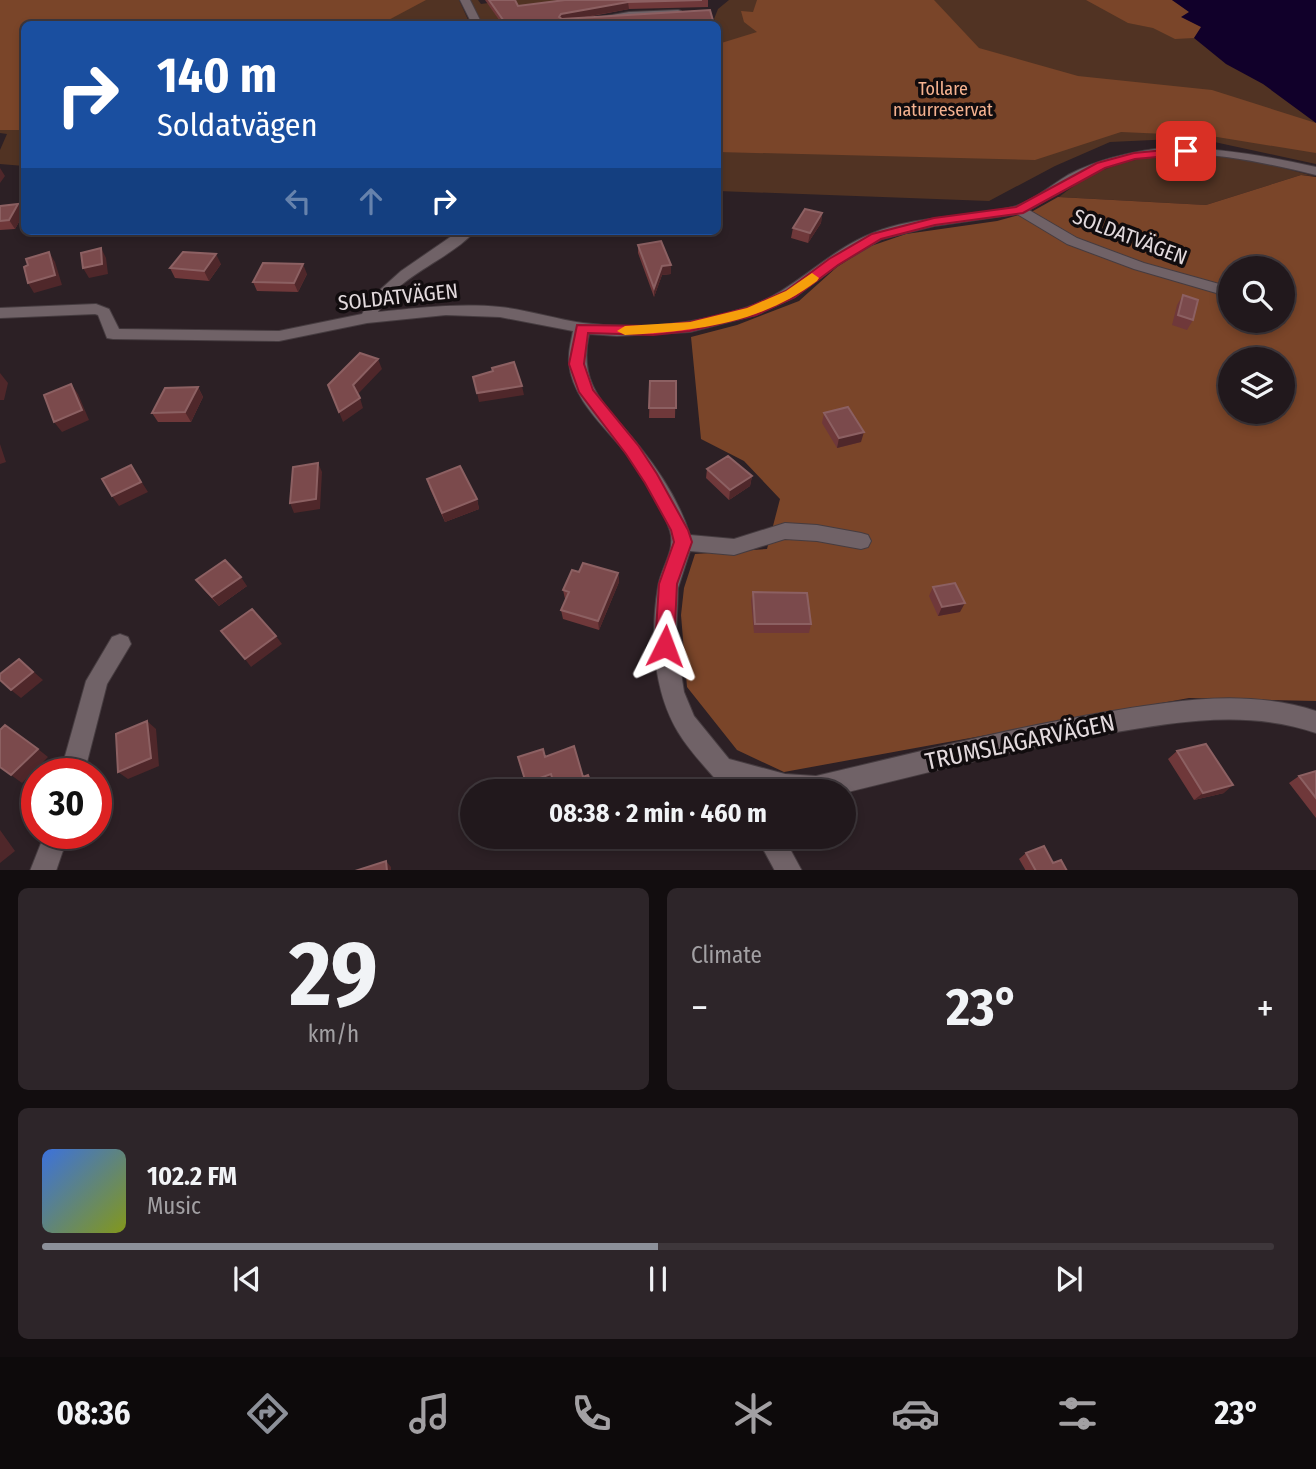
<!DOCTYPE html>
<html lang="en">
<head>
<meta charset="utf-8">
<style>
  body { margin:0; font-family:"Fira Sans Condensed",sans-serif; background:#2d2529; color:#f1f3f6; height:100vh; display:flex; flex-direction:column; font-size:26px; white-space:nowrap }
  * { box-sizing:border-box; margin:0 }
  p { font-size:23px; color:#a2a0a3 }
  .icon { flex:none; width:38px; height:38px; fill:none; stroke:currentColor; stroke-width:2; stroke-linecap:round; stroke-linejoin:round }
  .map { position:relative; height:870px; overflow:hidden }
  .sheet { display:flex; flex-direction:column; gap:18px; padding:18px; background:#120d0f; flex:1 }
  .sheet>* { flex:none }
  .hud { position:absolute; left:21px; top:21px; width:700px; height:214px; border-radius:10px; box-shadow:0 4px 10px #0003,0 0 0 2px #3e373b; background:#1a4fa0; color:#fff; overflow:hidden }
  .tools { position:absolute; left:1218px; top:256px; display:grid; gap:14px }
  .tools a { display:grid; place-items:center; width:77px; height:77px; border-radius:50%; background:#21181c; box-shadow:0 4px 10px #0003,0 0 0 2px #3e373b; font-size:35px }
  .speed { position:absolute; left:21px; top:758px; display:flex; gap:14px; font-size:35px; font-weight:700; text-align:center }
  .speed>* { display:grid; place-content:center; width:91px; height:91px; border-radius:50%; background:#21181c; box-shadow:0 4px 10px #0003,0 0 0 2px #3e373b; line-height:1 }
  .speed .limit { border:10px solid #d22; background:#fff; color:#111 }
  .pin { position:absolute; display:grid; place-items:center; width:60px; height:60px; color:#fff; margin:-30px; border-radius:14px; box-shadow:0 4px 10px #0006 }
  .me { position:absolute; width:77px; margin:-38px; rotate:3deg; stroke-linejoin:round; filter:drop-shadow(0 0 5px #0008) }
  .turn { display:flex; align-items:center; gap:24px; height:147px; padding:0 21px; font-size:32px }
  .turn .icon { width:91px; height:91px; stroke-width:2.5 }
  .turn b { display:block; font-size:49px; line-height:60px }
  .lanes { display:flex; align-items:center; height:66px; padding:0 21px; background:#0003; justify-content:center; gap:35px; direction:ltr }
  .lanes .off { opacity:.35 }
  .big { font-size:52px; font-weight:700; line-height:1.1 }
  .sheet .widget { flex:1; display:flex; flex-direction:column; justify-content:center; gap:10px; min-width:0; padding:0 24px; border-radius:10px; background:#2d2529 }
  .sheet .dial { align-items:center; gap:0 }
  .dial b { font-size:91px; line-height:1 }
  .song { display:flex; align-items:center; gap:21px }
  .cover { width:84px; height:84px; border-radius:10px; background:linear-gradient(135deg,hsl(220 70% 55%),hsl(70 70% 35%)) }
  .played { height:7px; border-radius:4px; background:linear-gradient(90deg,#8c9099 50%,#3e373b 50%) }
  .keys { display:flex; justify-content:space-around; direction:ltr }
  .heat { display:flex; justify-content:space-between; align-items:center; font-size:38px; direction:ltr }
  .sheet .tiles { flex:1; display:grid; gap:18px; grid-template-columns:1fr 1fr }
  .widget:last-child { grid-column:span 2 }
  .trip { position:absolute; left:460px; top:779px; width:396px; height:70px; border-radius:35px; background:#21181c; box-shadow:0 4px 10px #0003,0 0 0 2px #3e373b; font-weight:700; line-height:70px; text-align:center }
  .tab-bar { display:flex; height:112px; justify-content:space-around; align-items:center; background:#0d0a0b; color:#a2a0a3 }
  .tab-bar .icon { width:49px; height:49px }
  .tab-bar .current { color:#8c9099 }
  .tab-bar b { font-size:32px; color:#f1f3f6 }
  .map>svg:first-child { display:block }
  .green { fill:#513323 }
  .forest { fill:#7a4529; fill-rule:evenodd }
  .water { fill:#11002a }
  .lines { fill:none; stroke-linecap:round; stroke-linejoin:round }
  .minor-casing { stroke:#463c40; stroke-width:2 }
  .minor { fill:#706267; fill-rule:evenodd }
  .wall { fill:#6f383a }
  .shaded-wall { fill:#4f272a }
  .building { fill:#7b4a4c; stroke:#8c6062; stroke-width:2 }
  .route { fill:#e11d48; stroke:#92132f; stroke-width:2 }
  .slow { fill:#f59e0b }
  .labels { text-anchor:middle; dominant-baseline:central; stroke-width:7; stroke-linejoin:round; paint-order:stroke }
  .far-park-label { font-size:18px; fill:#f5b290; stroke:#110c0e }
  .street-label { font-size:21px; fill:#e3dadd; stroke:#110c0e }
  .near-street-label { font-size:24px; fill:#e3dadd; stroke:#110c0e }
</style>
</head>
<body>
<div class="map">
<svg width="1316" height="871" viewBox="0 0 1316 871">
  <rect width="100%" height="100%" fill="#2c2025"/>
  <path class="green" d="M 0,0 L 459,0 L 470,24 L 24,24 L 24,166 L 0,164 L 0,150 L 7,134 L 0,133 Z
    M 469,0 L 478,0 L 481,4 L 510,0 L 616,0 L 502,24 L 483,24 Z
    M 729,0 L 1305,0 L 1316,4 L 1316,164 L 1196,138 L 1110,142 L 1055,166 L 989,201 L 718,191 L 718,24 L 714,19 L 718,9 Z
    M 1185,154 L 1236,156 L 1314,176 L 1301,175 L 1206,205 L 1059,197 C 1100,165 1133,157 1185,154 Z"/>
  <path class="forest" d="M 0,0 L 426,0 L 381,24 L 24,24 L 24,130 L 0,130 Z
    M 757,0 L 934,0 L 979,48 L 1078,76 L 1212,90 L 1316,123 L 1316,153 L 1211,136 L 1121,132 L 1035,160 L 718,152 L 718,44 L 757,32 L 744,22 L 741,11 L 753,12 Z
    M 1086,0 L 1172,0 L 1190,12 L 1182,17 L 1202,27 L 1194,38 L 1175,39 L 1153,28 L 1128,23 Z
    M 1301,175 L 1316,177 L 1316,701 L 1189,698 L 784,772 L 737,750 L 687,687 L 681,615 L 684,588 L 695,554 L 767,549 L 780,499 L 744,461 L 701,439 L 691,337 L 737,325 L 799,301 L 837,267 L 868,247 L 906,234 L 997,221 L 1033,211 L 1058,197 L 1206,205 ZM 1230,268 L 1283,268 L 1283,320 L 1230,320 ZM 1230,359 L 1283,359 L 1283,411 L 1230,411 Z"/>
  <path class="water" d="M 1172,0 L 1316,0 L 1316,123 L 1263,84 L 1226,64 L 1194,38 L 1201,27 L 1181,17 L 1189,12 Z"/>
  <g class="lines">
    <defs>
      <path id="minor" d="M 460,0 L 470,0 L 482,24 L 472,24 Z
        M 678,10 L 681,11 L 681,15 L 629,18 L 584,24 L 562,24 L 629,12 Z
        M 1170,147 C 1220,148 1267,156 1316,167 L 1316,175 C 1252,160 1178,142 1114,164 C 1083,175 1057,194 1029,210 L 1077,238 L 1144,263 L 1230,287 L 1230,297 L 1134,269 L 1067,244 L 1017,214 L 934,226 L 882,239 L 838,265 L 795,297 L 756,315 L 690,332 L 617,336 L 589,334 C 577,388 609,407 639,446 C 660,472 680,503 690,535 L 734,539 L 785,523 L 817,525 L 861,533 L 868,535 L 871,541 L 868,547 L 861,549 L 817,541 L 785,539 L 734,555 L 690,551 L 678,588 L 676,640 L 684,692 L 694,716 L 729,759 L 785,774 L 816,776 C 911,754 1005,729 1101,713 C 1173,701 1245,688 1316,711 L 1316,733 C 1246,709 1176,722 1105,734 C 1017,749 930,772 844,793 L 844,791 L 760,791 L 750,788 L 751,791 L 725,791 C 710,771 691,754 678,732 C 653,690 650,635 658,587 C 661,567 676,551 670,531 C 661,502 643,475 625,452 C 604,426 572,399 569,363 C 568,352 571,342 573,331 L 500,317 L 446,315 L 367,323 L 279,341 L 113,339 L 107,338 L 98,315 L 95,314 L 0,318 L 0,308 L 96,304 L 109,309 L 119,329 L 279,331 L 362,314 L 372,297 L 401,271 L 459,231 L 475,231 C 447,262 399,274 378,312 C 418,308 459,303 500,307 C 528,310 555,319 583,323 C 636,330 695,325 745,308 C 793,293 826,251 873,233 C 917,215 967,218 1013,207 C 1032,202 1051,185 1068,175 C 1100,158 1134,151 1170,147 Z
        M 120,634 L 128,637 L 131,644 L 107,684 L 84,774 L 60,774 L 86,681 L 112,637 Z
        M 45,833 L 69,833 L 56,871 L 30,871 Z
        M 756,836 L 783,836 L 802,871 L 775,871 Z"/>
    </defs>
    <use href="#minor" class="minor-casing"/>
    <use href="#minor" class="minor"/>
  </g>
  <path class="wall" d="M 485,0 L 515,0 L 518,6 L 566,0 L 708,0 L 708,7 L 629,9 L 582,18 L 714,24 L 502,24 Z
    M 0,206 L 24,213 L 15,229 L 0,230 Z
    M 822,213 L 821,223 L 808,243 L 791,238 L 793,228 Z
    M 583,231 L 603,231 L 600,237 L 583,234 Z
    M 638,245 L 671,274 L 662,275 L 654,297 L 638,253 Z
    M 221,264 L 209,281 L 175,278 L 170,268 Z
    M 307,274 L 298,292 L 257,291 L 253,282 Z
    M 1183,295 L 1193,320 L 1187,330 L 1172,325 L 1177,305 Z
    M 650,381 L 676,381 L 675,418 L 649,418 Z
    M 198,387 L 203,397 L 191,422 L 158,422 L 152,413 Z
    M 824,413 L 861,442 L 837,448 L 822,423 Z
    M 707,469 L 752,476 L 750,486 L 729,500 L 706,478 Z
    M 427,479 L 477,499 L 479,509 L 445,522 L 430,489 Z
    M 579,572 L 618,573 L 619,582 L 599,630 L 563,619 L 561,610 L 566,600 L 565,599 L 563,590 Z
    M 196,580 L 247,586 L 219,606 L 203,589 Z
    M 933,587 L 960,612 L 938,616 L 929,596 Z
    M 753,592 L 811,624 L 809,633 L 754,633 L 751,601 Z
    M 1177,751 L 1224,793 L 1194,800 L 1168,759 Z
    M 1316,771 L 1316,818 L 1289,783 L 1299,776 Z
    M 644,836 L 659,836 L 649,844 Z
    M 1026,853 L 1053,863 L 1067,871 L 1026,871 L 1019,859 Z"/>
  <path class="shaded-wall" d="M 628,2 L 629,9 L 562,21 L 559,17 L 561,14 Z
    M 0,168 L 5,176 L 0,183 Z
    M 18,204 L 24,213 L 15,229 L 9,220 Z
    M 822,213 L 821,223 L 808,243 L 810,233 Z
    M 101,248 L 106,258 L 108,274 L 89,278 L 83,268 Z
    M 49,252 L 55,262 L 62,285 L 34,293 L 28,283 Z
    M 216,254 L 221,264 L 209,281 L 204,271 Z
    M 303,264 L 307,274 L 298,292 L 294,283 Z
    M 671,265 L 671,274 L 662,275 L 654,297 L 654,288 L 662,266 Z
    M 378,359 L 382,369 L 357,395 L 353,385 Z
    M 0,373 L 8,383 L 4,400 L 0,400 Z
    M 71,384 L 78,394 L 89,420 L 62,432 L 54,422 Z
    M 522,386 L 524,395 L 479,402 L 477,393 Z
    M 198,387 L 203,397 L 191,422 L 185,412 Z
    M 360,398 L 363,408 L 343,422 L 339,412 Z
    M 864,432 L 861,442 L 837,448 L 839,438 Z
    M 0,444 L 6,462 L 0,464 Z
    M 318,463 L 322,472 L 320,509 L 294,513 L 290,503 Z
    M 131,465 L 148,492 L 119,506 L 112,496 Z
    M 752,476 L 750,486 L 729,500 L 730,490 Z
    M 477,499 L 479,509 L 445,522 L 442,513 Z
    M 618,573 L 619,582 L 599,630 L 598,621 Z
    M 241,577 L 247,586 L 219,606 L 212,597 Z
    M 965,603 L 960,612 L 938,616 L 942,607 Z
    M 276,636 L 282,644 L 251,667 L 245,659 Z
    M 19,659 L 43,680 L 21,698 L 11,690 Z
    M 147,721 L 156,729 L 159,766 L 128,779 L 118,772 Z
    M 38,749 L 48,757 L 22,783 L 11,775 Z
    M 551,774 L 553,781 L 528,791 L 526,783 Z
    M 1233,785 L 1224,793 L 1194,800 L 1203,793 Z
    M 0,830 L 15,851 L 0,863 Z
    M 650,836 L 659,836 L 649,844 L 649,838 Z
    M 386,861 L 391,867 L 391,871 L 387,871 Z"/>
  <path class="building" d="M 489,0 L 515,0 L 518,6 L 565,0 L 702,0 L 628,2 L 561,14 L 559,17 L 562,19 L 710,10 L 714,24 L 506,24 Z
    M 18,204 L 9,220 L 0,221 L 0,206 Z
    M 805,209 L 822,213 L 810,233 L 793,228 Z
    M 661,241 L 671,265 L 662,266 L 654,288 L 638,245 Z
    M 101,248 L 102,264 L 83,268 L 81,253 Z
    M 49,252 L 55,275 L 28,283 L 24,267 L 28,265 L 26,259 Z
    M 183,252 L 216,254 L 204,271 L 170,268 Z
    M 263,263 L 303,264 L 294,283 L 253,282 Z
    M 1183,295 L 1198,300 L 1193,320 L 1178,315 Z
    M 360,353 L 378,359 L 353,385 L 360,398 L 339,412 L 328,385 Z
    M 514,362 L 522,386 L 477,393 L 473,377 L 493,371 L 492,368 Z
    M 650,381 L 676,381 L 676,408 L 649,408 Z
    M 71,384 L 82,410 L 54,422 L 44,395 Z
    M 198,387 L 185,412 L 152,413 L 165,388 Z
    M 848,407 L 864,432 L 839,438 L 824,413 Z
    M 728,456 L 752,476 L 730,490 L 707,469 Z
    M 318,463 L 316,499 L 290,503 L 293,467 Z
    M 131,465 L 141,482 L 112,496 L 102,479 Z
    M 460,466 L 477,499 L 442,513 L 427,479 Z
    M 225,560 L 241,577 L 212,597 L 196,580 Z
    M 583,563 L 618,573 L 598,621 L 561,610 L 569,592 L 563,590 L 572,570 L 579,572 Z
    M 955,583 L 965,603 L 942,607 L 933,587 Z
    M 753,592 L 807,593 L 811,624 L 755,624 Z
    M 252,609 L 276,636 L 245,659 L 221,631 Z
    M 19,659 L 33,672 L 11,690 L 0,680 L 0,674 Z
    M 147,721 L 151,758 L 118,772 L 116,734 Z
    M 5,725 L 38,749 L 11,775 L 0,767 L 0,730 Z
    M 1206,744 L 1233,785 L 1203,793 L 1177,751 Z
    M 574,746 L 583,777 L 588,775 L 594,791 L 556,791 L 551,774 L 526,783 L 518,757 L 543,749 L 545,757 Z
    M 1316,771 L 1316,798 L 1299,776 Z
    M 1044,846 L 1053,863 L 1061,860 L 1067,871 L 1036,871 L 1026,853 Z
    M 386,861 L 387,871 L 355,871 Z"/>
  <path class="route" d="M 1186,148 L 1191,151 L 1190,154 L 1135,159 L 1105,168 L 1023,213 L 935,225 L 881,239 L 838,265 L 795,297 L 756,315 L 690,331 L 653,335 L 588,333 L 584,364 L 593,390 L 638,445 L 657,474 L 688,530 L 692,542 L 677,584 L 674,646 L 672,652 L 665,655 L 658,652 L 655,646 L 659,584 L 674,542 L 671,530 L 645,483 L 626,454 L 579,392 L 569,364 L 577,325 L 653,326 L 690,322 L 747,308 L 786,291 L 829,259 L 872,234 L 934,218 L 1016,207 L 1097,163 L 1134,153 Z"/>
  <path class="slow" d="M 812,273 L 819,278 L 817,281 C 760,324 694,331 625,335 L 617,331 L 625,326 L 690,322 L 747,308 L 786,291 Z"/>
  <g class="labels">
    <g class="far-park-label">
      <text x="943" y="89">Tollare<tspan x="943" dy="21">naturreservat</tspan></text>
    </g>
    <g class="street-label">
      <text transform="translate(1130 237) rotate(21)">SOLDATVÄGEN</text>
      <text transform="translate(398 297) rotate(-6)">SOLDATVÄGEN</text>
    </g>
    <g class="near-street-label">
      <text transform="translate(1020 742) rotate(-12)">TRUMSLAGARVÄGEN</text>
    </g>
  </g>
</svg>
<div class="tools">
<a><svg class="icon" aria-label="search" viewBox="0 0 24 24"><circle cx="10" cy="10" r="6"/><path d="M15 15l6 6"/></svg></a>
<a><svg class="icon" aria-label="layers" viewBox="0 0 24 24"><path d="M12 4l9 5-9 5-9-5zM3 14l9 5 9-5"/></svg></a>
</div>
<div class="speed"><div class="limit">30</div></div>
<div class="pin" style="left:1186px;top:151px;background:#d93025"><svg class="icon" aria-label="arrive" viewBox="0 0 24 24"><path d="M6 21V4h12l-3 4 3 4H6"/></svg></div>
<svg class="me" style="left:665px;top:646px" viewBox="-20 -20 40 40"><path d="M0-17L14 15 0 8-14 15z" fill="#e11d48" stroke="#fff" stroke-width="4"/></svg>
<div class="trip">08:38 · 2 min · 460 m</div>
<div class="hud">
<div class="turn"><svg class="icon" aria-label="right" viewBox="0 0 24 24"><path d="M7 20v-9h11M14 6l5 5-5 5"/></svg><div><b>140 m</b>Soldatvägen</div></div>
<div class="lanes"><svg class="icon off" aria-label="left" viewBox="0 0 24 24"><path d="M17 20v-9H6M10 6l-5 5 5 5"/></svg><svg class="icon off" aria-label="ahead" viewBox="0 0 24 24"><path d="M12 20V5M6 11l6-6 6 6"/></svg><svg class="icon" aria-label="right" viewBox="0 0 24 24"><path d="M7 20v-9h11M14 6l5 5-5 5"/></svg></div>
</div>
</div>
<section class="sheet">
<div class="tiles">
<div class="widget dial"><b>29</b><p>km/h</p></div>
<div class="widget"><p>Climate</p>
<div class="heat"><a>−</a><b class="big">23°</b><a>+</a></div>
</div>
<div class="widget">
<div class="song"><i class="cover"></i><div><b>102.2 FM</b><p>Music</p></div></div>
<div class="played"></div>
<div class="keys"><svg class="icon" aria-label="previous" viewBox="0 0 24 24"><path d="M18 5L8 12l10 7zM5 5v14"/></svg><svg class="icon" aria-label="pause" viewBox="0 0 24 24"><path d="M8 5v14M16 5v14"/></svg><svg class="icon" aria-label="next" viewBox="0 0 24 24"><path d="M6 5l10 7-10 7zM19 5v14"/></svg></div>
</div>
</div>
</section>
<nav class="tab-bar">
<b>08:36</b>
<svg class="icon current" aria-label="directions" viewBox="0 0 24 24"><path d="M12 3l9 9-9 9-9-9zM9 14v-3h6M13 9l2 2-2 2"/></svg>
<svg class="icon" aria-label="music" viewBox="0 0 24 24"><path d="M9 18V5l10-2v13"/><circle cx="6" cy="18" r="3"/><circle cx="16" cy="16" r="3"/></svg>
<svg class="icon" aria-label="phone" viewBox="0 0 24 24"><path d="M5 4h4l2 5-3 2q2 4 5 5l2-3 5 2v4C11 20 4 13 5 4z"/></svg>
<svg class="icon" aria-label="climate" viewBox="0 0 24 24"><path d="M12 3v18M4 7l16 10M4 17L20 7"/></svg>
<svg class="icon" aria-label="car" viewBox="0 0 24 24"><path d="M5 17H2v-5l4-1 3-4h7l3 4 3 1v5h-3M9 17h6M6 11h13"/><circle cx="7" cy="17" r="2"/><circle cx="17" cy="17" r="2"/></svg>
<svg class="icon" aria-label="filters" viewBox="0 0 24 24"><path d="M4 7h16M4 17h16"/><circle cx="9" cy="7" r="2"/><circle cx="15" cy="17" r="2"/></svg>
<b>23°</b>
</nav>
</body>
</html>
